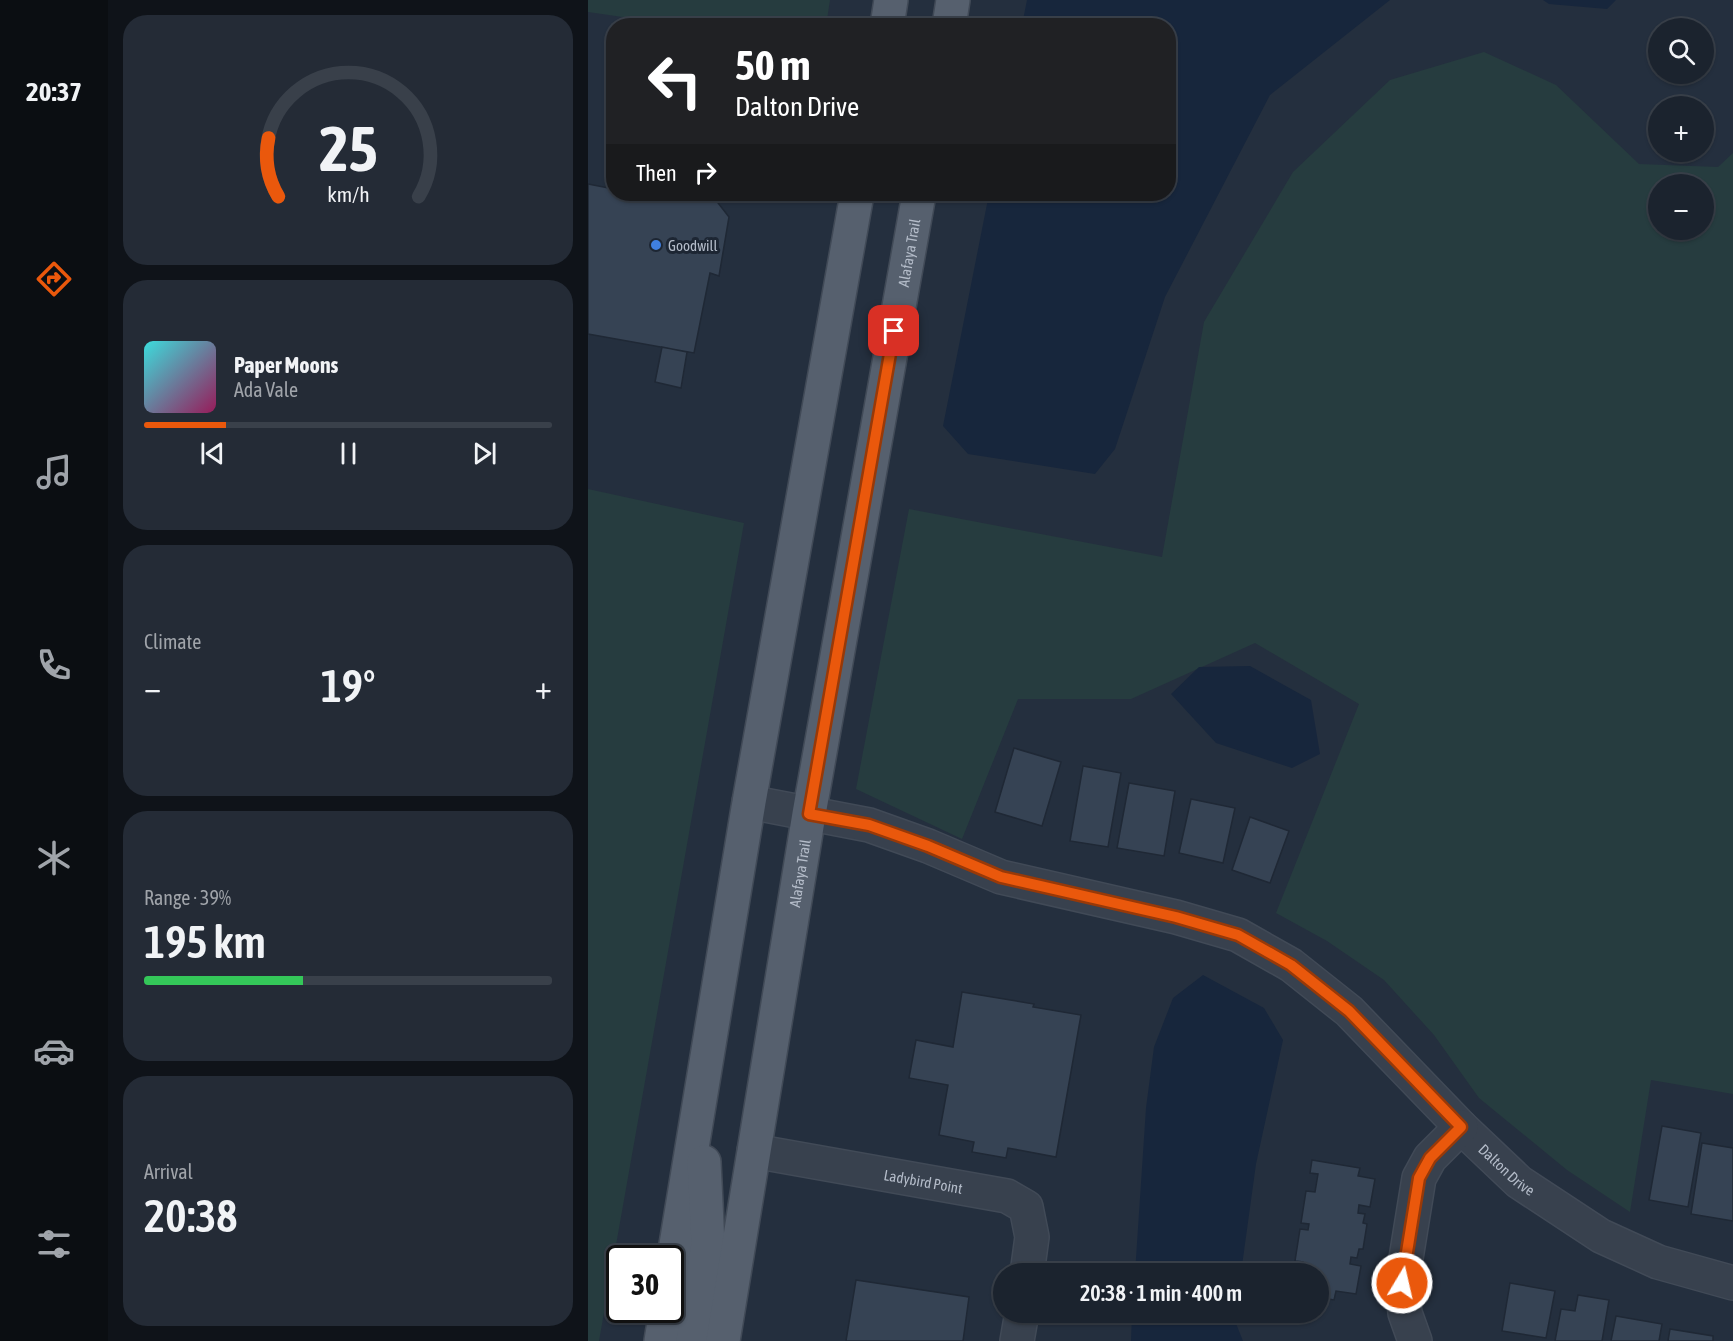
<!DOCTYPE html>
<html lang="en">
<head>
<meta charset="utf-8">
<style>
  body { margin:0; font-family:"Asap Condensed",sans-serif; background:#242b36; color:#f1f3f6; height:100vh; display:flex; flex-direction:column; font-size:22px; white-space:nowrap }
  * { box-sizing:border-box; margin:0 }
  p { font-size:20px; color:#a0a4aa }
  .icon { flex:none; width:33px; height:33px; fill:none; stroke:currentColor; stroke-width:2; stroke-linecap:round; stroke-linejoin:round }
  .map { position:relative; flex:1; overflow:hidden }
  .drawer { display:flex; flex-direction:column; gap:15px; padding:15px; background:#0f1319; width:480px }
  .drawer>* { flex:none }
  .top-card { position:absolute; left:18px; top:18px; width:570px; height:183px; border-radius:24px; box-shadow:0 2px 4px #0004,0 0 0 2px #39404a; background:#202124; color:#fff; overflow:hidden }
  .fabs { position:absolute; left:1060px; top:18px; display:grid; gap:12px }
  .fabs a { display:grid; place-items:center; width:66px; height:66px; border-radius:50%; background:#1b232e; box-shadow:0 2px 4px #0004,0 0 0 2px #39404a; font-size:30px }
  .speed { position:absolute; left:18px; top:1245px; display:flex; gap:12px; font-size:30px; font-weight:700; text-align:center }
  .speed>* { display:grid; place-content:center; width:78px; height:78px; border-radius:50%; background:#1b232e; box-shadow:0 2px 4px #0004,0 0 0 2px #39404a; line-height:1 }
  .speed .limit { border:3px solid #111; border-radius:9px; background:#fff; color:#111 }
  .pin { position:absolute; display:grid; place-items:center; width:51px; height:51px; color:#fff; margin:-26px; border-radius:12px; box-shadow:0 3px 9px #0006 }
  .me { position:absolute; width:66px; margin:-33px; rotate:9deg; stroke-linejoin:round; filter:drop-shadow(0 0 4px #0008) }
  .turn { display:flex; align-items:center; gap:21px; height:126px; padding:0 30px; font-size:27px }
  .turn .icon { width:78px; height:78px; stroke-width:2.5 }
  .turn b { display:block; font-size:42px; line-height:51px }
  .then { display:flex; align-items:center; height:57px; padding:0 30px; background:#0003; gap:12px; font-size:22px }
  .big { font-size:45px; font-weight:600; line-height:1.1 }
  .drawer .card { flex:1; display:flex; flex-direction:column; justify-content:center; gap:9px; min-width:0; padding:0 21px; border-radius:24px; background:#242b36 }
  .drawer .dial { align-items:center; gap:0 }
  .dial svg { height:156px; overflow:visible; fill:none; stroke:#39404a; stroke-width:7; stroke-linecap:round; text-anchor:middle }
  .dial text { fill:#f1f3f6; stroke:none }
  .song { display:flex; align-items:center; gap:18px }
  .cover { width:72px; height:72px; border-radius:9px; background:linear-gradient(135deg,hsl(180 70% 55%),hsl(330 70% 35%)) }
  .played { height:6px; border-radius:3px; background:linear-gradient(90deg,#ea580c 20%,#39404a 20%) }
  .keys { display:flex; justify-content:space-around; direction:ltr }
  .heat { display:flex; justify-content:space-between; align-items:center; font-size:33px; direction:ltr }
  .charge { height:9px; border-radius:4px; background:linear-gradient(90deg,#34c759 39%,#39404a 0) }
  .trip { position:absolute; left:405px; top:1263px; width:336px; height:60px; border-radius:30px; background:#1b232e; box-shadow:0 2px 4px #0004,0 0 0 2px #39404a; font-weight:600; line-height:60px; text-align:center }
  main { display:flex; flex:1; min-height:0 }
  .tabs { display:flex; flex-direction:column; width:108px; justify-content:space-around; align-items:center; background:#0b0e12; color:#a0a4aa }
  .tabs .icon { width:42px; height:42px }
  .tabs .active { color:#ea580c }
  .tabs b { font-size:27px; color:#f1f3f6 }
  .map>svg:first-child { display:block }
  .green { fill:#263c3f; fill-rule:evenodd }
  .water { fill:#17263c }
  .building { fill:#364354; stroke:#1f2835; stroke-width:1.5 }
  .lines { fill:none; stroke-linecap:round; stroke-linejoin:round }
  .minor-casing { stroke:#414a57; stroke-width:36 }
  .major-casing { stroke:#414a57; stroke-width:36 }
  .minor { stroke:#38414e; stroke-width:33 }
  .major { stroke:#56606e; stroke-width:33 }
  .route-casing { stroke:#983908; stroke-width:15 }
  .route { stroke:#ea580c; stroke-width:10 }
  .shop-dot { fill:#3f7fe0; stroke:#1d2633; stroke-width:2 }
  .labels { text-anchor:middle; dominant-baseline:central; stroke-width:6; stroke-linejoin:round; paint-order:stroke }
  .poi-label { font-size:15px; fill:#b4bcc9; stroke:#1d2633; text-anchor:start }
  .street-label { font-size:15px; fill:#b4bcc9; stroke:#1d2633 }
</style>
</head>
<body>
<main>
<nav class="tabs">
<b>20:37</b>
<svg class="icon active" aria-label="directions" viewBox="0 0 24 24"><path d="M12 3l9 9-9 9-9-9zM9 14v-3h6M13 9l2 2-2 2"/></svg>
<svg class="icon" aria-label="music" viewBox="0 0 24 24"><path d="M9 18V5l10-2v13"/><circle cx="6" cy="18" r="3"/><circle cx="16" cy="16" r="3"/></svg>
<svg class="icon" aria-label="phone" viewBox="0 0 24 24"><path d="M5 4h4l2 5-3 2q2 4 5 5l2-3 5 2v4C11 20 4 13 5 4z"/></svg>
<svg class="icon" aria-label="climate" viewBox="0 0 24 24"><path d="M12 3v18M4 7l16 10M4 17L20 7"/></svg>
<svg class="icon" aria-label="car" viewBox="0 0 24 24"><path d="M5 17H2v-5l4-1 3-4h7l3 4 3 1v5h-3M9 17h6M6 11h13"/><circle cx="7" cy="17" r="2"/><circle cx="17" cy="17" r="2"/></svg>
<svg class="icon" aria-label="filters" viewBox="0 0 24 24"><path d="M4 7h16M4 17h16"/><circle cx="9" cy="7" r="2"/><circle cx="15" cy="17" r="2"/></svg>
</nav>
<section class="drawer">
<div class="card dial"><svg viewBox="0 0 100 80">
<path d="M14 69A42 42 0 1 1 86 69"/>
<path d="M14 69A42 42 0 0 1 9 39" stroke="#ea580c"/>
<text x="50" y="56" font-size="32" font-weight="700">25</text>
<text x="50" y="72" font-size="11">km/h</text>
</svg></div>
<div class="card">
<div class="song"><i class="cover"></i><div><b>Paper Moons</b><p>Ada Vale</p></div></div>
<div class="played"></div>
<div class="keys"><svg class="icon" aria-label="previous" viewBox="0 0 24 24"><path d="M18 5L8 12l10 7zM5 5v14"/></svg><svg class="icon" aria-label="pause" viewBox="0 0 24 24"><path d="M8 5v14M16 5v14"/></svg><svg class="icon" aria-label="next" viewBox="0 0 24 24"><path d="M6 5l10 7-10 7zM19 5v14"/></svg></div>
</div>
<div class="card"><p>Climate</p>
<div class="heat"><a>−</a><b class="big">19°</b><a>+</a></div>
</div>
<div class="card"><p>Range · 39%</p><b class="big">195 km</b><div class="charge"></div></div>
<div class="card"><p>Arrival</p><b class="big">20:38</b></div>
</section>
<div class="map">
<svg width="1145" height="1341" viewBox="0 0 1145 1341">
  <rect width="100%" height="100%" fill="#242f3e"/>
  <path class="green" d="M 0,0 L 242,0 L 238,26 L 97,26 L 0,12 Z
    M 896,52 L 968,85 L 1051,164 L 1130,167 L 1145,153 L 1145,1094 L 1063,1080 L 1042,1212 L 979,1170 L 891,1098 L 846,1035 L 796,980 L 739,941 L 688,913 L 771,704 L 667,643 L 543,699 L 430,699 L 374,839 L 268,789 L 321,509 L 574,557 L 616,322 L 705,172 L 802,80 ZM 1071,184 L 1116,184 L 1116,230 L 1071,230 Z
    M 0,489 L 156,523 L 11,1341 L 0,1341 Z"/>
  <path class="water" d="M 439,0 L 802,0 L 682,95 L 577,297 L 527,449 L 507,474 L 380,454 L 355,426 L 401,194 L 580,194 L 580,26 L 434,25 Z
    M 955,0 L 1028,0 L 1019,9 L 961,4 Z
    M 662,666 L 723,700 L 732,754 L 704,768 L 628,743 L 583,694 L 611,667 Z
    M 615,975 L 676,1008 L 695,1040 L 668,1164 L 653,1273 L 547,1273 L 558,1108 L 566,1047 L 585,998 Z
    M 544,1313 L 648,1313 L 647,1321 L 655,1341 L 543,1341 Z"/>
  <path class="building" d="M 0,184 L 26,189 L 26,194 L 48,194 L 67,197 L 68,194 L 102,194 L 127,199 L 141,217 L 131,276 L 122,273 L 106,353 L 0,334 Z
    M 74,347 L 99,352 L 93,388 L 67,382 Z
    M 426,748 L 473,762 L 454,826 L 407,812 Z
    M 495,766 L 533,773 L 520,847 L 482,841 Z
    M 541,783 L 587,791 L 576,856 L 529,848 Z
    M 603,799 L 647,808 L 635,863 L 591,853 Z
    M 662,817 L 701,831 L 682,883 L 644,870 Z
    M 374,992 L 446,1004 L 445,1007 L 493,1015 L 468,1157 L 420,1148 L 418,1158 L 384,1152 L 386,1142 L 351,1135 L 360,1085 L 321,1078 L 328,1040 L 365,1047 Z
    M 1074,1126 L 1113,1133 L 1100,1207 L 1061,1200 Z
    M 1114,1143 L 1145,1148 L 1145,1221 L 1103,1214 Z
    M 724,1160 L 772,1168 L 770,1176 L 787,1179 L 782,1207 L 771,1205 L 770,1213 L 777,1214 L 775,1223 L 779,1224 L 775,1249 L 771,1249 L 769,1258 L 763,1257 L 762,1264 L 773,1266 L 768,1294 L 748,1291 L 746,1300 L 730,1297 L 730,1274 L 713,1274 L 715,1262 L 707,1261 L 712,1229 L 720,1230 L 721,1224 L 713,1223 L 718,1191 L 727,1192 L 730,1174 L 722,1173 Z
    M 268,1280 L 381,1297 L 375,1341 L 258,1341 Z
    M 922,1283 L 967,1291 L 958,1338 L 914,1331 Z
    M 990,1295 L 1021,1300 L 1014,1341 L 967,1341 L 973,1309 L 987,1311 Z
    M 1028,1316 L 1074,1324 L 1071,1341 L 1023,1341 Z
    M 1082,1329 L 1125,1336 L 1125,1341 L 1080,1341 Z"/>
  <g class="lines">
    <defs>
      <g id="minor">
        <path id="s1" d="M 161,802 L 281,825 L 340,846 L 413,877 L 588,917 L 650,935 L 703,965 L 761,1011 L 873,1127 L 931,1182 L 1013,1236 L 1070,1262 L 1145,1283"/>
        <path id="s2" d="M 166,1151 L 419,1196 L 438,1207 L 444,1237 L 439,1274"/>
        <path d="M 429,1341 L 434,1312"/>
        <path d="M 827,1341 L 817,1313 L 814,1283 L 831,1178 L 842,1158 L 873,1127"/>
      </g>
      <g id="major">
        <path d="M 299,26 L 303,0"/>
        <path d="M 361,26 L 365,0"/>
        <path d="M 82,1281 L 161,802 L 269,194"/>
        <path d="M 73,1341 L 78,1310"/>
        <path d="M 105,1341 L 120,1244 L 116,1162"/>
        <path id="s3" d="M 135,1341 L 221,814 L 331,194"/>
      </g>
    </defs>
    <use href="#minor" class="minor-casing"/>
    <use href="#major" class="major-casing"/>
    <use href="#minor" class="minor"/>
    <use href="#major" class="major"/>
  </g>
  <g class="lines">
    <defs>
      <path id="route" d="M 306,331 L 221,814 L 281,825 L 340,846 L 413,877 L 588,917 L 650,935 L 703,965 L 761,1011 L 873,1127 L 842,1158 L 831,1178 L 814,1283"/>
    </defs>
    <use href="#route" class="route-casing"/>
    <use href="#route" class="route"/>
  </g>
  <circle class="shop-dot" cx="68" cy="245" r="6"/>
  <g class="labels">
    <g class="poi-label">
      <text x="80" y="245">Goodwill</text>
    </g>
    <g class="street-label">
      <text stroke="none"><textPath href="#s3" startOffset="1104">Alafaya Trail</textPath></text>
      <text stroke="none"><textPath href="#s3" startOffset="474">Alafaya Trail</textPath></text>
      <text stroke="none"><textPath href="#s1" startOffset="867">Dalton Drive</textPath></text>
      <text stroke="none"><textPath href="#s2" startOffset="172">Ladybird Point</textPath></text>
    </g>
  </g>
</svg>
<div class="fabs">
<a><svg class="icon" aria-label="search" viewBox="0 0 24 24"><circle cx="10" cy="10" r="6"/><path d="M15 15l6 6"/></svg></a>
<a>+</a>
<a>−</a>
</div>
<div class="speed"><div class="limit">30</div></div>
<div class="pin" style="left:306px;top:331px;background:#d93025"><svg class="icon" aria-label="arrive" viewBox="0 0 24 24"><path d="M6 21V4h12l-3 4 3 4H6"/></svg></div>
<svg class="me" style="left:814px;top:1283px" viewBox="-20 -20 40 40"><circle r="17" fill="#ea580c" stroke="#fff" stroke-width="3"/><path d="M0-11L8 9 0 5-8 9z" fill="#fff"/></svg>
<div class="trip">20:38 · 1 min · 400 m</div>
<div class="top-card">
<div class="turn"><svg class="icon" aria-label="left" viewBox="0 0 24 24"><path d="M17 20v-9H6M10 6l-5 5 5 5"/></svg><div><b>50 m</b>Dalton Drive</div></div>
<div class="then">Then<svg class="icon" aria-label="right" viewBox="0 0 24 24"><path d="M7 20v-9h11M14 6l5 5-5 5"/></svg></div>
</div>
</div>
</main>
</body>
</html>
